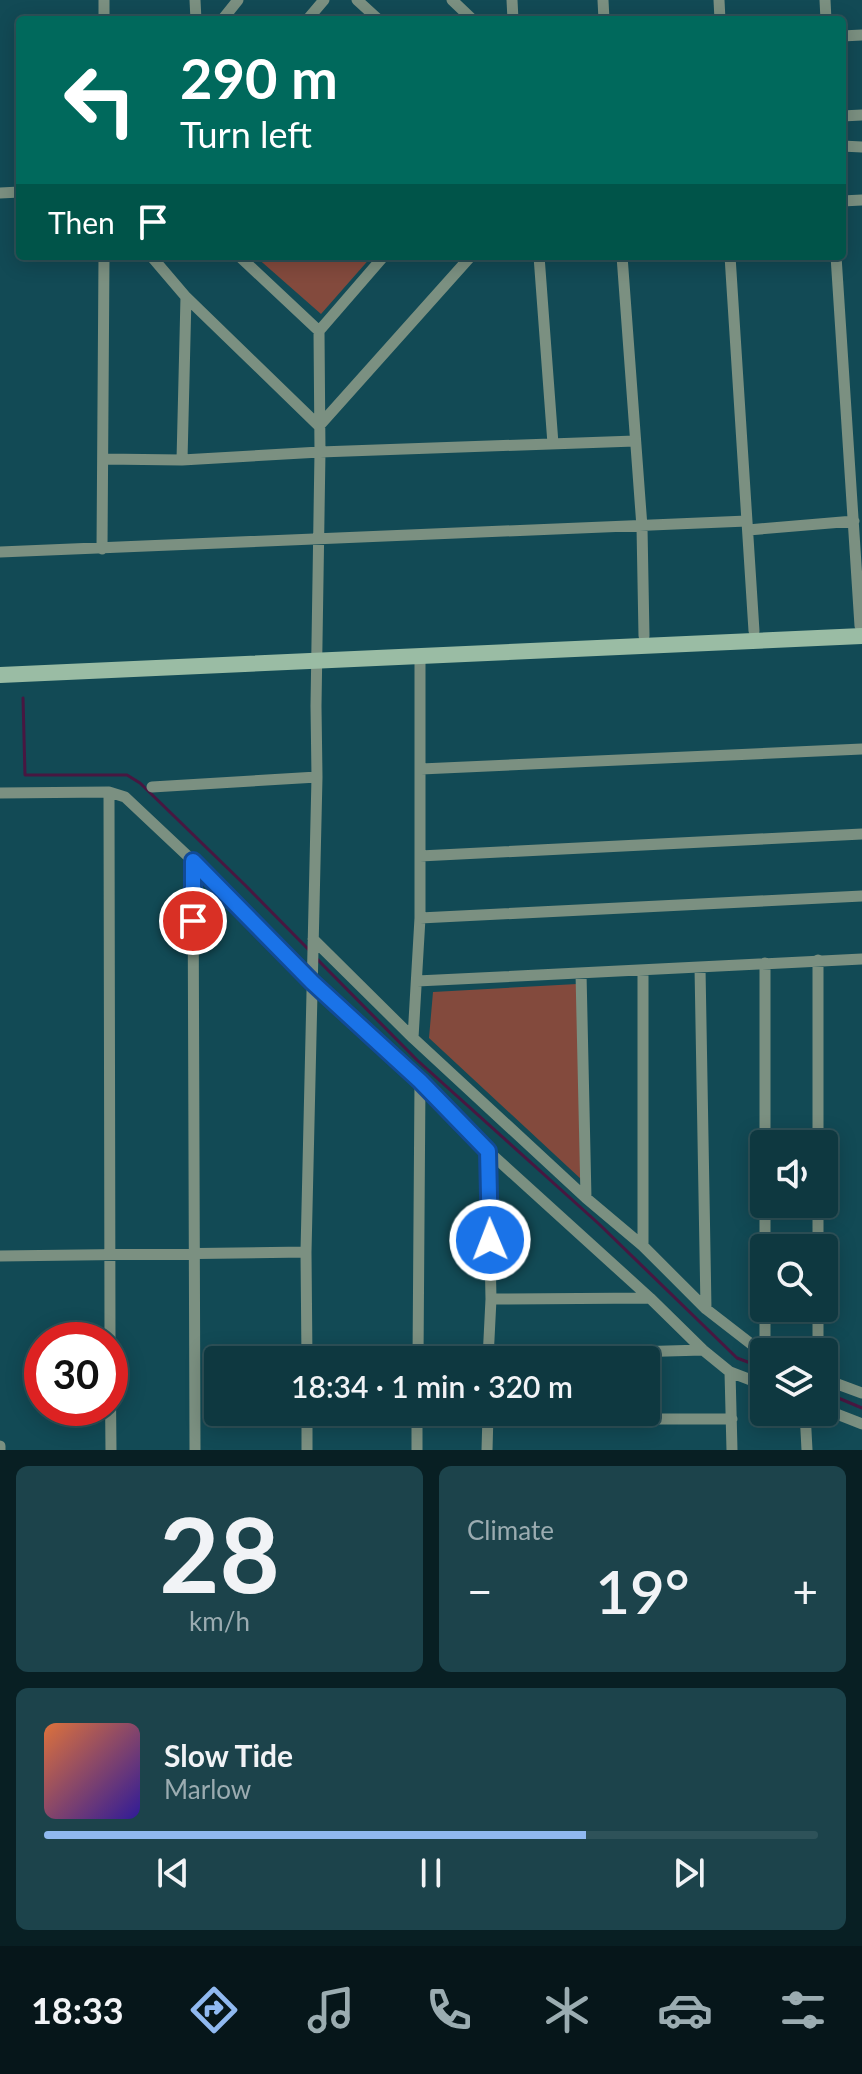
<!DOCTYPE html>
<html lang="en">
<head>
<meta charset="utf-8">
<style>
  body { margin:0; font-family:Lato,sans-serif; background:#1c434b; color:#f1f3f6; height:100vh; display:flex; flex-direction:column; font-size:30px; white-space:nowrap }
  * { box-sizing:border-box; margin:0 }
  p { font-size:26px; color:#9bacb1 }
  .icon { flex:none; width:44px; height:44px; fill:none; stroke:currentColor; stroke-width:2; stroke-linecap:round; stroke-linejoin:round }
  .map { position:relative; height:1450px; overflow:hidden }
  .drawer { display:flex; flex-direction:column; gap:16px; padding:16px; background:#081f23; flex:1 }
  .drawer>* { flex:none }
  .guide { position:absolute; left:16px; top:16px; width:830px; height:244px; border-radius:8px; box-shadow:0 4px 20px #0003,0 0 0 2px #2e5259; background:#00695c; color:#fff; overflow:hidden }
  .tools { position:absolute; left:750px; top:1130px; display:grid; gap:16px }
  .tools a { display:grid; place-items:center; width:88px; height:88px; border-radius:8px; background:#0e3840; box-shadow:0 4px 20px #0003,0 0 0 2px #2e5259; font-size:40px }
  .speed { position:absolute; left:24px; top:1322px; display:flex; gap:16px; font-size:40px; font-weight:700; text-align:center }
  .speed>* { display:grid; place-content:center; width:104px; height:104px; border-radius:50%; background:#0e3840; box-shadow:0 4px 20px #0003,0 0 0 2px #2e5259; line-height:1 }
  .speed .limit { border:12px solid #d22; background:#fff; color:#111 }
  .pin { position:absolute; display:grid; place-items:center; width:68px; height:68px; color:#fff; margin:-34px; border:4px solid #fff; border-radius:50%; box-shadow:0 2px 8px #0007 }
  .me { position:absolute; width:88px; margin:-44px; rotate:359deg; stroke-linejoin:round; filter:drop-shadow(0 0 6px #0008) }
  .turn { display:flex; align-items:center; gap:28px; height:168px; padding:0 32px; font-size:36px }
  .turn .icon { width:104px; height:104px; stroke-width:2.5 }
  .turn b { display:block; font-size:56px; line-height:68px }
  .then { display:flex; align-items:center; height:76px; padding:0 32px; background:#0003; gap:16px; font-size:30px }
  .big { font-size:60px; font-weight:600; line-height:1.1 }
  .drawer .tile { flex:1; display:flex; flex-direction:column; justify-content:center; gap:12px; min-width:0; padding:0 28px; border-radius:12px; background:#1c434b }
  .drawer .dial { align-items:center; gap:0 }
  .dial b { font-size:104px; line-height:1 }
  .song { display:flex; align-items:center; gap:24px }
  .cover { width:96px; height:96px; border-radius:12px; background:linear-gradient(135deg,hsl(20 70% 55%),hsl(250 70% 35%)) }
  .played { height:8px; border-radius:4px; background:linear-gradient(90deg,#90b9f0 70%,#2e5259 70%) }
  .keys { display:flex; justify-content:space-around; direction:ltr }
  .heat { display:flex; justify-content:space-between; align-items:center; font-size:44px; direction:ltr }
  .drawer .tiles { flex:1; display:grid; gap:16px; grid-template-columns:1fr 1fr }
  .tile:last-child { grid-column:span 2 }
  .trip { position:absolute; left:204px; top:1346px; width:456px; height:80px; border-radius:8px; background:#0e3840; box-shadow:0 4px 20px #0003,0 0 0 2px #2e5259; font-weight:600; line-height:80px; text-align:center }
  .tab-bar { display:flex; height:128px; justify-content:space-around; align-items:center; background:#06161a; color:#9bacb1 }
  .tab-bar .icon { width:56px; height:56px }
  .tab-bar .on { color:#90b9f0 }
  .tab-bar b { font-size:36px; color:#f1f3f6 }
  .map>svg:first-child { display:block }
  .green { fill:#834a3d }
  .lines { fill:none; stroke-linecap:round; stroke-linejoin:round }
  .stream { stroke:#481741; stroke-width:3 }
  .street { stroke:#7b9081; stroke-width:11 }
  .secondary { stroke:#9abca4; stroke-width:16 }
  .route-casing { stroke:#114b97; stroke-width:20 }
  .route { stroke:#1a73e8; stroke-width:14 }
</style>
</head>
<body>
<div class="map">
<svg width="862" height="1450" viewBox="0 0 862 1450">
  <rect width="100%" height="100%" fill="#124a55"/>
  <path class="green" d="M 255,256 L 372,256 L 321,314 Z
    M 577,984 L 582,1180 L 429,1038 L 433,992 Z"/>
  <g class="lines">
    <path class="stream" d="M 23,698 L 25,775 L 127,775 L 140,783 L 245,885 L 309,950
      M 317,959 L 417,1060 L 599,1224 L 737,1358 L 764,1368
      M 824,1392 L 862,1408"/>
    <path class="street" d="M 104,0 L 104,20
      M 195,0 L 196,20
      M 357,0 L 379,20
      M 452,0 L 473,20
      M 512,0 L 513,20
      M 603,0 L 604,20
      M 719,0 L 720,20
      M 825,0 L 826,20
      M 222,20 L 238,0
      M 307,20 L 324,0
      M 842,36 L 862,35
      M 842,116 L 862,115
      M 842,146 L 862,147
      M 0,193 L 20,192
      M 842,201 L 862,200
      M 151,256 L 186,297 L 319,426 L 471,256
      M 239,256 L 319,331 L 384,256
      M 539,256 L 553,444
      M 622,256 L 642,527 L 644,636
      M 730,256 L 754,631
      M 836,256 L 860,626
      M 104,459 L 182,460 L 320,452 L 635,441
      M 182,460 L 186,297
      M 748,530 L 854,521
      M 102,549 L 104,256
      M 0,552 L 747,521
      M 421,769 L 862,749
      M 152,787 L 317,777
      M 109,792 L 110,1340
      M 0,793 L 109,792 L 125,797 L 193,861 L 312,982 L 420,1081 L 488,1151 L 650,1298 L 703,1350 L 730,1372 L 764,1385
      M 420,856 L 862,834
      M 193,861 L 195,1450
      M 420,918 L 862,896
      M 313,939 L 413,1038 L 586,1198 L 643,1246 L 706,1309 L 764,1354
      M 818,960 L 818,1144
      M 765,963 L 765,1144
      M 700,967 L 706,1309
      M 581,973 L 586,1198
      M 417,981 L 862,959
      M 413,1038 L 420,918 L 420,656
      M 488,1151 L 491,1299 L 488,1359
      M 765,1204 L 765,1248
      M 818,1204 L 818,1248
      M 643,1246 L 643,970
      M 0,1256 L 306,1252
      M 491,1299 L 650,1298
      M 765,1308 L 765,1352
      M 818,1308 L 818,1352
      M 110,1343 L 111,1450
      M 488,1356 L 703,1350
      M 307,1360 L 306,1252 L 317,777 L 316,706 L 320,452 L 319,331
      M 418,1360 L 420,1081
      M 730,1372 L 732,1450
      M 824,1379 L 862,1393
      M 824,1409 L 862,1424
      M 307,1412 L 307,1450
      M 805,1412 L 807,1450
      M 487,1419 L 732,1419
      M 0,1446 L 0,1450
      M 417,1450 L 417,1412
      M 487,1450 L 488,1415"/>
    <path class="secondary" d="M 0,675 L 862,636"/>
  </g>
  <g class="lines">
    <defs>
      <path id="route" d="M 193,921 L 193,861 L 312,982 L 420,1081 L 488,1151 L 490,1240"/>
    </defs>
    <use href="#route" class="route-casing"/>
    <use href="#route" class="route"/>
  </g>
</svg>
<div class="tools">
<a><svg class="icon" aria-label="sound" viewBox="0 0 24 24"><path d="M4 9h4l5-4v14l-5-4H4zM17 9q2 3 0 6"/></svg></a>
<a><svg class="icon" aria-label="search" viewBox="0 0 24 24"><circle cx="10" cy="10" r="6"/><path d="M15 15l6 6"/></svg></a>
<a><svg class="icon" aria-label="layers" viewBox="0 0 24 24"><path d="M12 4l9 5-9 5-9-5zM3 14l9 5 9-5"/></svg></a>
</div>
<div class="speed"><div class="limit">30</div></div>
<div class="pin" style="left:193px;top:921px;background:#d93025"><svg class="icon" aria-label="arrive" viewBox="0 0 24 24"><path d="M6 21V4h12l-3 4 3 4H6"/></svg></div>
<svg class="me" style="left:490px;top:1240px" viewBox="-20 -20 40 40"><circle r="17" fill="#1a73e8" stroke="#fff" stroke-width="3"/><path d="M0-11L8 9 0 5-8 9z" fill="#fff"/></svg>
<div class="trip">18:34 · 1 min · 320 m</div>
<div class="guide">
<div class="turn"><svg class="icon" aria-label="left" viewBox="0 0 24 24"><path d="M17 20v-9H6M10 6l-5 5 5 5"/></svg><div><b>290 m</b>Turn left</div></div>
<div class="then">Then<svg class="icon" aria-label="arrive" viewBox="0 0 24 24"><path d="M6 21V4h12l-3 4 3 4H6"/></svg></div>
</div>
</div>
<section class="drawer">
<div class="tiles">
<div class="tile dial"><b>28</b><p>km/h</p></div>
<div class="tile"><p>Climate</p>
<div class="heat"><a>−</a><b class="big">19°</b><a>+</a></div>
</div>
<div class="tile">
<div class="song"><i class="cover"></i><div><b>Slow Tide</b><p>Marlow</p></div></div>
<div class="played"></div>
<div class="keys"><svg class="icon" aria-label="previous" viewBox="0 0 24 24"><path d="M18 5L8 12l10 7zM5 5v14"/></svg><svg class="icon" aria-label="pause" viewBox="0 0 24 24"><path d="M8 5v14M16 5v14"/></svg><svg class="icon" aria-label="next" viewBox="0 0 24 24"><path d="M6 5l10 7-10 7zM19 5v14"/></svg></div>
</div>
</div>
</section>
<nav class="tab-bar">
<b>18:33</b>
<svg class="icon on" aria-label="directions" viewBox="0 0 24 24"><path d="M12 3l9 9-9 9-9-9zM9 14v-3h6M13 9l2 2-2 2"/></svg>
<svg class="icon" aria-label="music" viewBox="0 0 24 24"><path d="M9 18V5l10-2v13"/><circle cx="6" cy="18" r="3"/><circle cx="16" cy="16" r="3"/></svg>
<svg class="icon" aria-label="phone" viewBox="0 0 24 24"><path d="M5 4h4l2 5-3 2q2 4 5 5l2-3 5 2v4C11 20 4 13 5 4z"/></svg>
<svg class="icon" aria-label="climate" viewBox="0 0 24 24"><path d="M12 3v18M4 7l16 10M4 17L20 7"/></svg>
<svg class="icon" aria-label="car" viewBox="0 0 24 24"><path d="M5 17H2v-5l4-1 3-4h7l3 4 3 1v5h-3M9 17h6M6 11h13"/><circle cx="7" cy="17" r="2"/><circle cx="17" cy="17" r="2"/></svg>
<svg class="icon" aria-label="filters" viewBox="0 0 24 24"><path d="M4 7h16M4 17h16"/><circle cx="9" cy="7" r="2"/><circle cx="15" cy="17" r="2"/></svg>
</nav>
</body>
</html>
